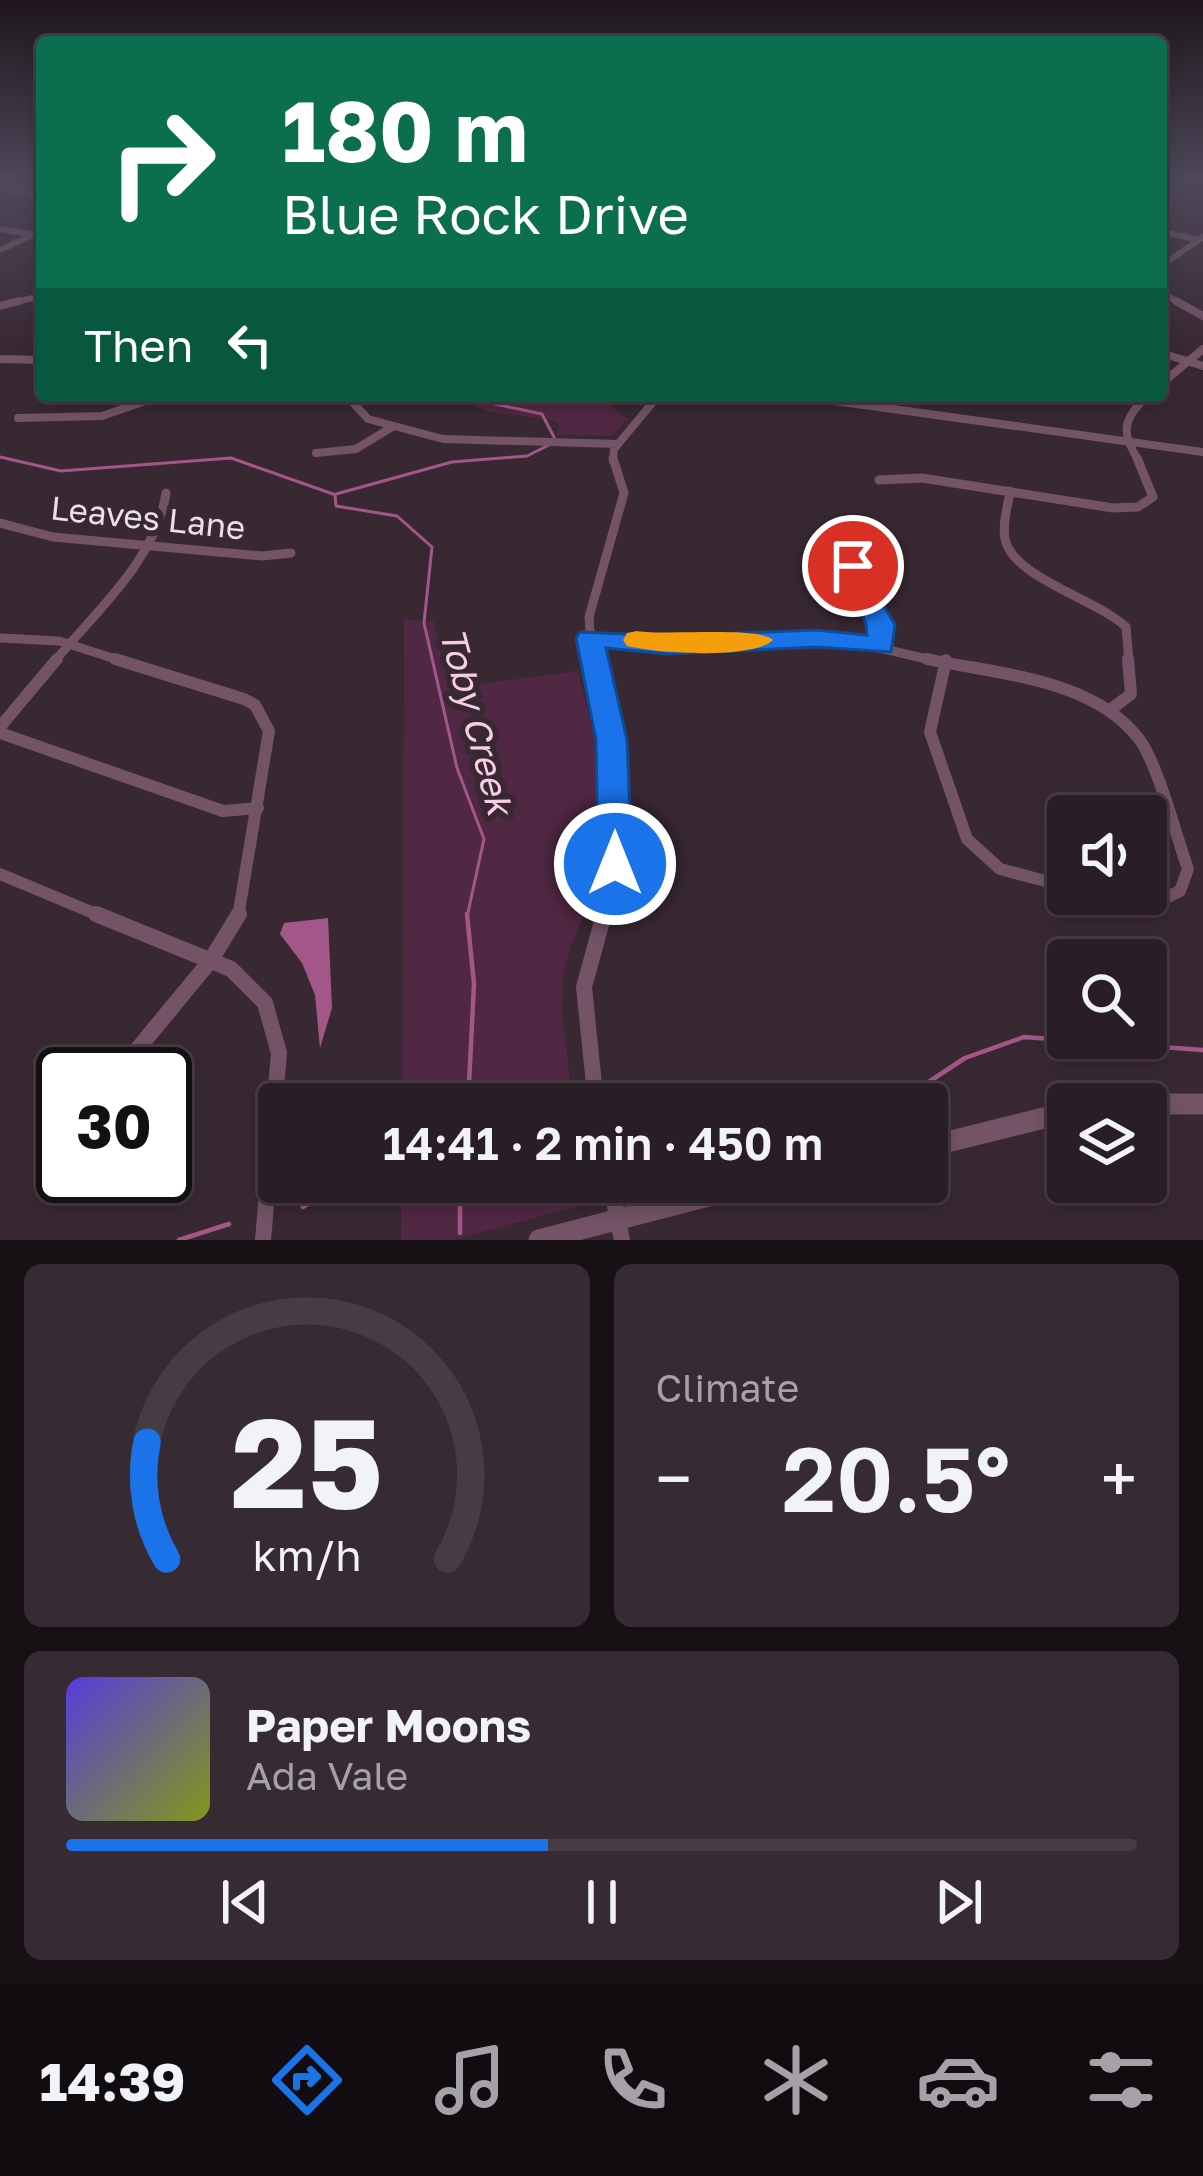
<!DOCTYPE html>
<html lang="en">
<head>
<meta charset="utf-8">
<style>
  body { margin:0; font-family:"Golos Text",sans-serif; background:#362b32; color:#f1f3f6; height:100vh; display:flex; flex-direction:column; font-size:45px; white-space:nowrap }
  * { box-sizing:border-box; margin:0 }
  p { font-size:39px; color:#a5a2a7 }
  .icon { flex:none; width:66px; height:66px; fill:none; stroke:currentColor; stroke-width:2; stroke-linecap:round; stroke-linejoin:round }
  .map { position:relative; height:1240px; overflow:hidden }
  .drawer { display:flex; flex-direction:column; gap:24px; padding:24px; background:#171015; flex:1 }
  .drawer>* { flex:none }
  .top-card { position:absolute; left:36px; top:36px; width:1131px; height:366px; border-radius:12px; box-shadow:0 6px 18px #0003,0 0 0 3px #463c43; background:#0b6e4f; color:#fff; overflow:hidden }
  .buttons { position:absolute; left:1047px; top:795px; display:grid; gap:24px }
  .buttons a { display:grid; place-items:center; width:120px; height:120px; border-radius:12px; background:#2a1e26; box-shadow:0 6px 18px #0003,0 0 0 3px #463c43; font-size:60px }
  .speed { position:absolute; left:36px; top:1047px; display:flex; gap:24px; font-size:60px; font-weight:700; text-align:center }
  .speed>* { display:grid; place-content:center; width:156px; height:156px; border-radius:50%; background:#2a1e26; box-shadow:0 6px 18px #0003,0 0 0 3px #463c43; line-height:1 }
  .speed .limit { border:6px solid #111; border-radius:18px; background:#fff; color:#111 }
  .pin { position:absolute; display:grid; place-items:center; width:102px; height:102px; color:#fff; margin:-51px; border:6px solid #fff; border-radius:50%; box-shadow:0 3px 12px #0007 }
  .me { position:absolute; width:132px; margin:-66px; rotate:0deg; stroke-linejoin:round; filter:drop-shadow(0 0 9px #0008) }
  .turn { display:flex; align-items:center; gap:42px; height:252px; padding:0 48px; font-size:54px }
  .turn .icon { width:156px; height:156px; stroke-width:2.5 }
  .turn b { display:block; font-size:84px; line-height:102px }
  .then { display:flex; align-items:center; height:114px; padding:0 48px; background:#0003; gap:24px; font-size:45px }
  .big { font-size:90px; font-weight:600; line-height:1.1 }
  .drawer .card { flex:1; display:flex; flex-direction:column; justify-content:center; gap:18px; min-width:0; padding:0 42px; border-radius:18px; background:#362b32 }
  .drawer .dial { align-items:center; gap:0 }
  .dial svg { height:312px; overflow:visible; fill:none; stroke:#463c43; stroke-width:7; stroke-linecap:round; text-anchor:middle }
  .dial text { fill:#f1f3f6; stroke:none }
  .song { display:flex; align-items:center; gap:36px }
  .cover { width:144px; height:144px; border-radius:18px; background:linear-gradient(135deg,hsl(250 70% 55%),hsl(70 70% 35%)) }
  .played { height:12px; border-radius:6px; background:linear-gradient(90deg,#1a73e8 45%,#463c43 45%) }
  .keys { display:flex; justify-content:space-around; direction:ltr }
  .heat { display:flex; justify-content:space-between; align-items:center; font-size:66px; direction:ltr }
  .drawer .tiles { flex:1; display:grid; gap:24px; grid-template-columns:1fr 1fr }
  .card:last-child { grid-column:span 2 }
  .trip { position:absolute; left:258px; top:1083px; width:690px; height:120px; border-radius:12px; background:#2a1e26; box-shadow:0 6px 18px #0003,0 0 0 3px #463c43; font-weight:600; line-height:120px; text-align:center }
  .dock { display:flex; height:192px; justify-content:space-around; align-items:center; background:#110c0f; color:#a5a2a7 }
  .dock .icon { width:84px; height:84px }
  .dock .current { color:#1a73e8 }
  .dock b { font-size:54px; color:#f1f3f6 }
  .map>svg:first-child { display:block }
  .green { fill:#512843 }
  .water { fill:#a35789 }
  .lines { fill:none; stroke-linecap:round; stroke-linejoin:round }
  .stream-far1 { stroke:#a35789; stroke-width:3 }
  .stream { stroke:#a35789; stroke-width:4.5 }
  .minor-far4 { stroke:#745367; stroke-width:6 }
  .minor-far3 { stroke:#745367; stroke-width:8 }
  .minor-far2 { stroke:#745367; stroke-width:9 }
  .minor-far1 { stroke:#745367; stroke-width:12 }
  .minor { stroke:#745367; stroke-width:16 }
  .tertiary { stroke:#745367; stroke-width:21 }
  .route { fill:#1a73e8; stroke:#114b97; stroke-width:3 }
  .slow { fill:#f59e0b }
  .labels { text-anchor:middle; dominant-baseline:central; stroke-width:12; stroke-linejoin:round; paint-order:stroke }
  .street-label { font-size:33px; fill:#ebe0e6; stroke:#382832 }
  .water-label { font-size:36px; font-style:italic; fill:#f8cde7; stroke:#382832 }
</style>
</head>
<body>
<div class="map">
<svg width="1203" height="1240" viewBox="0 0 1203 1240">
  <rect width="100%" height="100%" fill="#382832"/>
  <path class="green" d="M 453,396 L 597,396 L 628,419 L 612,436 L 557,435 L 559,424 L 551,420 L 490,412 Z
    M 404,619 L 434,622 L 449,688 L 578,671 L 594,736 L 597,825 L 593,894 L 571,945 L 563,978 L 562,1014 L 573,1104 L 402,1104 Z
    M 401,1182 L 584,1182 L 587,1204 L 451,1240 L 401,1240 Z"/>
  <path class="water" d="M 328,918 L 332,1008 L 320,1048 L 315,995 L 302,963 L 280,934 L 284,923 Z"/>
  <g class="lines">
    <path class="stream-far1" d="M 1161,208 L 1170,208
      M 457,396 L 542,414 L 554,437
      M 0,457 L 61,471 L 231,458 L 333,494
      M 336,494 L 452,462 L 527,456 L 551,444
      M 335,495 L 336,506 L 397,516 L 432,547 L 424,623 L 457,768 L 484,839 L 467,917"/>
    <path class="stream" d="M 467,914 L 474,984 L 468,1104
      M 860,1104 L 912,1093 L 965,1058 L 1024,1037 L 1203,1050
      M 460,1182 L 460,1233
      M 303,1207 L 342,1182
      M 179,1240 L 229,1224"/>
    <path class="minor-far4" d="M 0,189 L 42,195
      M 0,229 L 42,236
      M 1165,232 L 1199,240
      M 0,250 L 30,236
      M 1161,266 L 1203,237
      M 1161,293 L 1182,304
      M 6,304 L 42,296"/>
    <path class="minor-far3" d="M 1176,301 L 1203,316
      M 0,306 L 19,301
      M 1161,353 L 1203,366
      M 0,359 L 42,360
      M 1161,384 L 1203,349
      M 347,396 L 368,419 L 443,439 L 618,444
      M 799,396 L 1203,452
      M 18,418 L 102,416 L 160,396
      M 316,453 L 356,449 L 392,427
      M 613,461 L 614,449 L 658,396
      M 1139,461 C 1120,433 1123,419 1147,396"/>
    <path class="minor-far2" d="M 879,480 L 922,478 L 1113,508 L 1138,507 L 1153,497 L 1137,458
      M 1010,491 C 1008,506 1002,524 1005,539 C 1013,578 1097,599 1126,627 L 1129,662
      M 0,523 L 53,537 L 262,556 L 291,553
      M 853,565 L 879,623 L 881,645
      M 0,638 L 59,641 L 125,662
      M 589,638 L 667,645 L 845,640 L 940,662
      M 54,662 C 96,611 156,560 166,493
      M 592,662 L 589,617 L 624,493 L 613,458"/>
    <path class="minor-far1" d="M 115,659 L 244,699 L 255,705 L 269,731 L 238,917
      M 592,659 C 596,686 607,713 611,741 C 619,796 622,864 603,917
      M 927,659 C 996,674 1093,678 1139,739 C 1158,764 1176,836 1188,869 L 1180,891 L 1159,901 L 1143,902 L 1102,894
      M 946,660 L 930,732 L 967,839 L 1000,869 L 1068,887
      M 1110,710 L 1131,694 L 1128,659
      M 0,727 L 57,659
      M 0,733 L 223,811 L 258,808
      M 0,874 L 103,917"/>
    <path class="minor" d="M 96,914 L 231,969 L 265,1003 L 279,1053 L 263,1240
      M 117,1074 L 211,960 L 239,914
      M 596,1104 L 584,987 L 604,914
      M 48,1112 L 63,1119
      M 610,1182 L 622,1240"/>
    <path class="tertiary" d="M 1146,1104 L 1203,1104
      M 927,1147 L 1068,1112
      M 539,1240 L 712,1195 L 796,1182"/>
  </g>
  <linearGradient id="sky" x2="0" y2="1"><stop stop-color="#1f161c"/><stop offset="0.51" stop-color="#4d485a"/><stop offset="1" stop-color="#4d485a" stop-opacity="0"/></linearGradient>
  <rect width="1203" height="353" fill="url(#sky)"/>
  <path class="route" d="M 853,558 L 865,566 L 869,580 L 895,625 L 891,652 L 816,647 L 667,654 L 606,648 L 627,740 L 632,864 L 627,874 L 615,878 L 603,874 L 598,864 L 596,740 L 576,638 L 580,632 L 667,636 L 816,630 L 867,635 C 868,611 844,590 840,566 Z"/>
  <path class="slow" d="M 637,631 C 666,636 759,626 773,640 C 753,660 656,653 627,646 L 623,640 L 627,633 Z"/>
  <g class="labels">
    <g class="street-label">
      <text transform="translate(148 517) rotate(6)">Leaves Lane</text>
    </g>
    <g class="water-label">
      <text transform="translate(477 721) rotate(75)">Toby Creek</text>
    </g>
  </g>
</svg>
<div class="buttons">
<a><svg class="icon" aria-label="sound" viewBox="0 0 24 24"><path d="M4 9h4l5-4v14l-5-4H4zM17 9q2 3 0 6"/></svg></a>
<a><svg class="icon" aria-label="search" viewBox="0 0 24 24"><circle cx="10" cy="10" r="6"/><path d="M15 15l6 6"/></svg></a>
<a><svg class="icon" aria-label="layers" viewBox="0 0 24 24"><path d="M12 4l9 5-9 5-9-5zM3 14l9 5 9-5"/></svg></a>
</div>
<div class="speed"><div class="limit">30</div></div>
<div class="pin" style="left:853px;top:566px;background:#d93025"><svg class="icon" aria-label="arrive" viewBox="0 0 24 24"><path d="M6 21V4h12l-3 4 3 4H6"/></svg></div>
<svg class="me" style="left:615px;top:864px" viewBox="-20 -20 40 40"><circle r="17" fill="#1a73e8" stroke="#fff" stroke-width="3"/><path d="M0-11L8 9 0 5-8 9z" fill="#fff"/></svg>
<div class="trip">14:41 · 2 min · 450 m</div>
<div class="top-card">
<div class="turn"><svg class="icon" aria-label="right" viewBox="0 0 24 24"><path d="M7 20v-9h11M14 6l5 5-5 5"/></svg><div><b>180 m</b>Blue Rock Drive</div></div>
<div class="then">Then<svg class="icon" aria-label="left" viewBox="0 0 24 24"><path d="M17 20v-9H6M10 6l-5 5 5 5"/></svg></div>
</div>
</div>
<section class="drawer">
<div class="tiles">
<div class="card dial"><svg viewBox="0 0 100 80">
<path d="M14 69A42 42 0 1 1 86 69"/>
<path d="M14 69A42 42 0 0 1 9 39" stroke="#1a73e8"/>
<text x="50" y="56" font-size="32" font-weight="700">25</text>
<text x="50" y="72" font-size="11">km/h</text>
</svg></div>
<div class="card"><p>Climate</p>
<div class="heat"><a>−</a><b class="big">20.5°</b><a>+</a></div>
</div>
<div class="card">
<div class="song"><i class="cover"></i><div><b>Paper Moons</b><p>Ada Vale</p></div></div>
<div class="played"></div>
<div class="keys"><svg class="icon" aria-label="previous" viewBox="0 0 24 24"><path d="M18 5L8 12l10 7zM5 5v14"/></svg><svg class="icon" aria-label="pause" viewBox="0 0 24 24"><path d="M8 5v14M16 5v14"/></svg><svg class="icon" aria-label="next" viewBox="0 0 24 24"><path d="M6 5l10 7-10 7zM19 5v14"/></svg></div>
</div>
</div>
</section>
<nav class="dock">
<b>14:39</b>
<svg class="icon current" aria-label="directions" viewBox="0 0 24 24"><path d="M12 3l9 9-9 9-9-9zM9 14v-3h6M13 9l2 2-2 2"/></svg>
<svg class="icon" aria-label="music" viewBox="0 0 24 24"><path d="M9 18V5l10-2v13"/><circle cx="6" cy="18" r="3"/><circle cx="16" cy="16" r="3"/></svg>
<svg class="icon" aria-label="phone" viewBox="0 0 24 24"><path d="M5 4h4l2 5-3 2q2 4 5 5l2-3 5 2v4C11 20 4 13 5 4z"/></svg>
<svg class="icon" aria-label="climate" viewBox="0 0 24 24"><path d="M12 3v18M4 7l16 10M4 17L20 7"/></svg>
<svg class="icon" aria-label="car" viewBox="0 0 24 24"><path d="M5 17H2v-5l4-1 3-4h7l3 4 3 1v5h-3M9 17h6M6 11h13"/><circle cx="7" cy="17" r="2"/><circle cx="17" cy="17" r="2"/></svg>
<svg class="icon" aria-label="filters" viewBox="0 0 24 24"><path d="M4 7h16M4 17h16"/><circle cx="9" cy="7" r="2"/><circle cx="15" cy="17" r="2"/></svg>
</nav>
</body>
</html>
